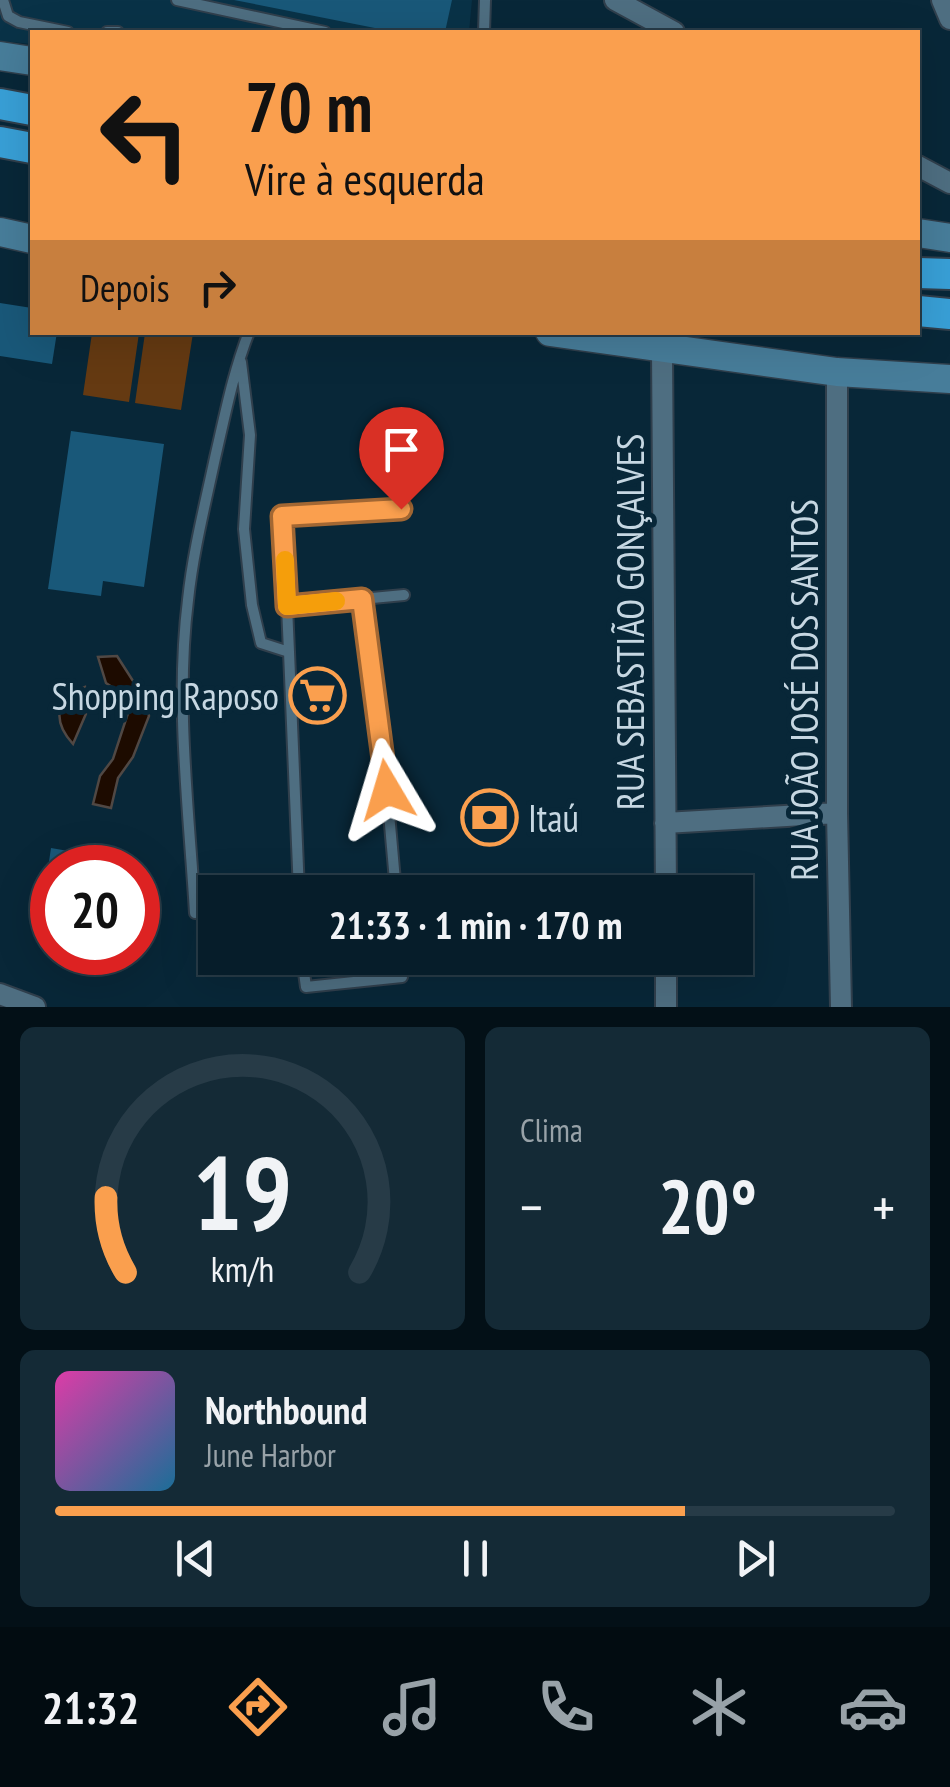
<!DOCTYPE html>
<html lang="pt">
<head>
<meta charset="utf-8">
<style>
  body { margin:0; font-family:"PT Sans Narrow",sans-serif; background:#142a36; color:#f1f3f6; height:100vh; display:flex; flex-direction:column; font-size:38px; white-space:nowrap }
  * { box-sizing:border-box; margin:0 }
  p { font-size:32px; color:#98a2a8 }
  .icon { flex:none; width:55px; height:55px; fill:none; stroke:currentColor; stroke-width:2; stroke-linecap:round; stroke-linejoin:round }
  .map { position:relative; height:1007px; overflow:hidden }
  .panel { display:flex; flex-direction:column; gap:20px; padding:20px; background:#031017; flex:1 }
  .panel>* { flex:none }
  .top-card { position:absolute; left:30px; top:30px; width:890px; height:305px; border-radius:0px; box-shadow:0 10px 40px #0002,0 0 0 2px #273b47; background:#fa9f4e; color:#111; overflow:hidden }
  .speed { position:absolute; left:30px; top:845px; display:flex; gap:20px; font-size:50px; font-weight:700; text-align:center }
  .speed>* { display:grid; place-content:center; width:130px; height:130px; border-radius:50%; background:#061d2a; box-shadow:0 10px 40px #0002,0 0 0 2px #273b47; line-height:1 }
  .speed .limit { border:15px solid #d22; background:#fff; color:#111 }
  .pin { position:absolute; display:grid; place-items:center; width:85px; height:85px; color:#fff; margin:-102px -42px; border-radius:50% 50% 50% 0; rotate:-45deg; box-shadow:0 0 10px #0007 }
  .pin .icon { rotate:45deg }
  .me { position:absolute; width:110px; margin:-55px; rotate:353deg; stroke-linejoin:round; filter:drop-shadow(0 0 8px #0008) }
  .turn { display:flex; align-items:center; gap:35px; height:210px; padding:0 50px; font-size:45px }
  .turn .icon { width:130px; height:130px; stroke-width:2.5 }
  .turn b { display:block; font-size:70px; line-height:85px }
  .then { display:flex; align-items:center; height:95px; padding:0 50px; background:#0003; gap:20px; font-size:38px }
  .big { font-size:75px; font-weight:700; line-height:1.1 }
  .panel .card { flex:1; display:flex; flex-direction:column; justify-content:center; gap:15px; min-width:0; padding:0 35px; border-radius:15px; background:#142a36 }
  .panel .dial { align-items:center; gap:0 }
  .dial svg { height:260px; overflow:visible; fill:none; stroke:#273b47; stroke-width:7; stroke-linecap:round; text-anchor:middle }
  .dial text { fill:#f1f3f6; stroke:none }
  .song { display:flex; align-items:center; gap:30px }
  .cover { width:120px; height:120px; border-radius:15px; background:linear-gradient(135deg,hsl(320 70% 55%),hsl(200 70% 35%)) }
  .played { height:10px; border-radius:5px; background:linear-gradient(90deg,#fa9f4e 75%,#273b47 75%) }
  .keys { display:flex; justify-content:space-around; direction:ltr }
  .heat { display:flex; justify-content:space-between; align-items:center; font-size:55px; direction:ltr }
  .panel .tiles { flex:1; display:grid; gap:20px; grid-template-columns:1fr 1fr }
  .card:last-child { grid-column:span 2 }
  .trip { position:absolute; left:198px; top:875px; width:555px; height:100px; border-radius:0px; background:#061d2a; box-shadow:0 10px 40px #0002,0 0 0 2px #273b47; font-weight:700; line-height:100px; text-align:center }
  .tabs { display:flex; height:160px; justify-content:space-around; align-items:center; background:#020c11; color:#98a2a8 }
  .tabs .icon { width:70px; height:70px }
  .tabs .active { color:#fa9f4e }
  .tabs b { font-size:45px; color:#f1f3f6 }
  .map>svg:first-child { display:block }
  .built { fill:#093247 }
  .green { fill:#653a12 }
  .water { fill:#1d0b00; stroke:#504844; stroke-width:2.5 }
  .building { fill:#195879 }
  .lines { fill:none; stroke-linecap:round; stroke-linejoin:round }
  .lane-casing { stroke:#303f4c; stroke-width:14 }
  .street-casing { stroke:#303f4c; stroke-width:24 }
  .secondary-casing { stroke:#303f4c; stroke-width:31 }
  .highway-casing { stroke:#303f4c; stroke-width:34 }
  .lane { stroke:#4e6e81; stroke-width:10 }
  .street { stroke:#4e6e81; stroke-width:20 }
  .secondary { stroke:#477d9a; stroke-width:28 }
  .highway { stroke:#389fd6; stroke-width:30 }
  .route-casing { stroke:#a26733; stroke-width:25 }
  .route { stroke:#fa9f4e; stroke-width:18 }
  .slow { stroke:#f59e0b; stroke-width:18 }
  .labels { text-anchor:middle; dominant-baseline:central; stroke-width:10; stroke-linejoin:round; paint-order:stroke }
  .street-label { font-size:38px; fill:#c6d7e2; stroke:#082738 }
  .poi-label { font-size:38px; fill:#c6d7e2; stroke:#082738; text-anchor:end }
</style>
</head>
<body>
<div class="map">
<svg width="950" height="1007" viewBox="0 0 950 1007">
  <rect width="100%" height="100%" fill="#082738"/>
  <path class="built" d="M 0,0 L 472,0 L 469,32 L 32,32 L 32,44 L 0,41 Z"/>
  <path class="green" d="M 92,333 L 139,333 L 129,402 L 83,395 Z
    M 145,333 L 193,333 L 181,410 L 135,403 Z"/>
  <path class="water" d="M 117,656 L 144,698 L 149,716 L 133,757 L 118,778 L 111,808 L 93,804 L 100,776 L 113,759 L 129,710 L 121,693 L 106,683 L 98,657 Z
    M 85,687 L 88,709 L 73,744 C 52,721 55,698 85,687 Z"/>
  <path class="building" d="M 234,0 L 452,0 L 445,32 L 395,32 Z
    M 0,303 L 32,308 L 32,332 L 57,332 L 52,364 L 0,356 Z
    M 71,431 L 164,444 L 144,587 L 103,581 L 101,596 L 48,589 Z
    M 51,848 L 109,858 L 108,868 L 52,868 L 52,921 L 41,916 Z"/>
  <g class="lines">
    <defs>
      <path id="lane" d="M 3,0 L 8,16 L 19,22 L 68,32
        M 177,0 L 325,32
        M 107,32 L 118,32
        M 484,32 L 485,0
        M 241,362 L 250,435 L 244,529 L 252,605 L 261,643 L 289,652 L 299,892
        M 363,599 L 387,791 L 396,892
        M 287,606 L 404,595
        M 289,652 L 283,515 L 401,509
        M 195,913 C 189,811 175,703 188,600 C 193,552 205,505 215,458 C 225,415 233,373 249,332
        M 302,958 L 306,987 L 402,977 L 401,958"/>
      <path id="street" d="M 615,0 L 674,32
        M 942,0 L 950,19
        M 918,166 L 950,183
        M 662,350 L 666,892
        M 837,372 L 837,813 L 841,1007
        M 665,823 L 837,813
        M 666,958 L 666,1007
        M 0,994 L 35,1007"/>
      <path id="secondary" d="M 0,56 L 32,61
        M 0,232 L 32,239
        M 918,233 L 950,238
        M 550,332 L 837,372 L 950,379"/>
      <path id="highway" d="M 0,104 L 32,110
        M 0,142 L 32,148
        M 918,273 L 950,274
        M 918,311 L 950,314"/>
    </defs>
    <use href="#lane" class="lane-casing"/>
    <use href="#street" class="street-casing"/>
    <use href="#secondary" class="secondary-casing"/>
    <use href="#highway" class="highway-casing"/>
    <use href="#lane" class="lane"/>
    <use href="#street" class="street"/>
    <use href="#secondary" class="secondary"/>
    <use href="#highway" class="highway"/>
  </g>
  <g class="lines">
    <defs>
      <path id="route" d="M 387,790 L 362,599 L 287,606 L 282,516 L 401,509"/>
    </defs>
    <use href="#route" class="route-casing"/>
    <use href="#route" class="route"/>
    <path class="slow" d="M 285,560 L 287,606 L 336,601"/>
  </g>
  <defs>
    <symbol id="supermarket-ring" viewBox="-11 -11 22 22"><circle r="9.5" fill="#082738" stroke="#fa9f4e" stroke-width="1.5"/><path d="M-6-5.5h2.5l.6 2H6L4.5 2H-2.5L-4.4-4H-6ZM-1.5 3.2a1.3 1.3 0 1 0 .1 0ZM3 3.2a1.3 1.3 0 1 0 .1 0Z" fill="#fa9f4e"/></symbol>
    <symbol id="bank-ring" viewBox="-11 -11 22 22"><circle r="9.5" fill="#082738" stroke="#fa9f4e" stroke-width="1.5"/><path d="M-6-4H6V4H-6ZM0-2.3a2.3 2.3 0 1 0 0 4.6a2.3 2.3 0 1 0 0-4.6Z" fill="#fa9f4e"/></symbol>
  </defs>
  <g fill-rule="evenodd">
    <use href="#supermarket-ring" x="286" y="664" width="63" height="63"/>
    <use href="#bank-ring" x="458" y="786" width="63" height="63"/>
  </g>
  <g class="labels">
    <g class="street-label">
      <text transform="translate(629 622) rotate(-90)">RUA SEBASTIÃO GONÇALVES</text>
      <text transform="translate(803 690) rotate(-90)">RUA JOÃO JOSÉ DOS SANTOS</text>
    </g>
    <g class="poi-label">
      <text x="279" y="695">Shopping Raposo</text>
      <text x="528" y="817" text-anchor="start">Itaú</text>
    </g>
  </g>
</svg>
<div class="speed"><div class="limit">20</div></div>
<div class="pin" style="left:401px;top:509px;background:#d93025"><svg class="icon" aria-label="arrive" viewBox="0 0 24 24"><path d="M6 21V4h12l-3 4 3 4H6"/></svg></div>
<svg class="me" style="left:387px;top:790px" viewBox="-20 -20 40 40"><path d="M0-17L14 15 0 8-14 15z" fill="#fa9f4e" stroke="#fff" stroke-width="4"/></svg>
<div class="trip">21:33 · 1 min · 170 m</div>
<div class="top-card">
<div class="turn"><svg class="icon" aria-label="left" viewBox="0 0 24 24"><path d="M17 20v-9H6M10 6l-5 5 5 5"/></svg><div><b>70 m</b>Vire à esquerda</div></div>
<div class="then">Depois<svg class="icon" aria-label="right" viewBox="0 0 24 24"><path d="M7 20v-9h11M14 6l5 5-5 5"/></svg></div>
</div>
</div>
<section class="panel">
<div class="tiles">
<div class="card dial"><svg viewBox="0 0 100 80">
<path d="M14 69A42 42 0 1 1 86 69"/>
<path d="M14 69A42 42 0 0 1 8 46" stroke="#fa9f4e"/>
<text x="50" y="56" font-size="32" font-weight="700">19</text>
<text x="50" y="72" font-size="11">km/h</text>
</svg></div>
<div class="card"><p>Clima</p>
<div class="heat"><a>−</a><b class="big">20°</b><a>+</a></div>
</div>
<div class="card">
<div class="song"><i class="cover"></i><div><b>Northbound</b><p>June Harbor</p></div></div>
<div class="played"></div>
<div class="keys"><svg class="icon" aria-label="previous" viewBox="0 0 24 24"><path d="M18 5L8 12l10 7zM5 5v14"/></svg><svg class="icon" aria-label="pause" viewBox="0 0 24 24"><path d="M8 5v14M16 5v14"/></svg><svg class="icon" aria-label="next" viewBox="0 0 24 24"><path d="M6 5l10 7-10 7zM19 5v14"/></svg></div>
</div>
</div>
</section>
<nav class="tabs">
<b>21:32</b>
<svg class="icon active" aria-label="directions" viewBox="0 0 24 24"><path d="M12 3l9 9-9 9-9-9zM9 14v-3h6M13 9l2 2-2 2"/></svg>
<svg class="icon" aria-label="music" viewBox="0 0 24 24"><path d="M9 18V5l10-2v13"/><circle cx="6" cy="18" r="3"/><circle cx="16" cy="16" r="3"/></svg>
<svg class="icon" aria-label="phone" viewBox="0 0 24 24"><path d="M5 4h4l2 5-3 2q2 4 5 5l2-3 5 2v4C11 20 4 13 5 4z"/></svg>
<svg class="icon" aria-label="climate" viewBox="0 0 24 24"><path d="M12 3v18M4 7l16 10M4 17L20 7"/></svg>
<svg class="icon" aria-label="car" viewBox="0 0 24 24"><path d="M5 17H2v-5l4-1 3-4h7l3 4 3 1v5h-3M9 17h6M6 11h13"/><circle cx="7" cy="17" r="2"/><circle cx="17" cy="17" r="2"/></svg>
</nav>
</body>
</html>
